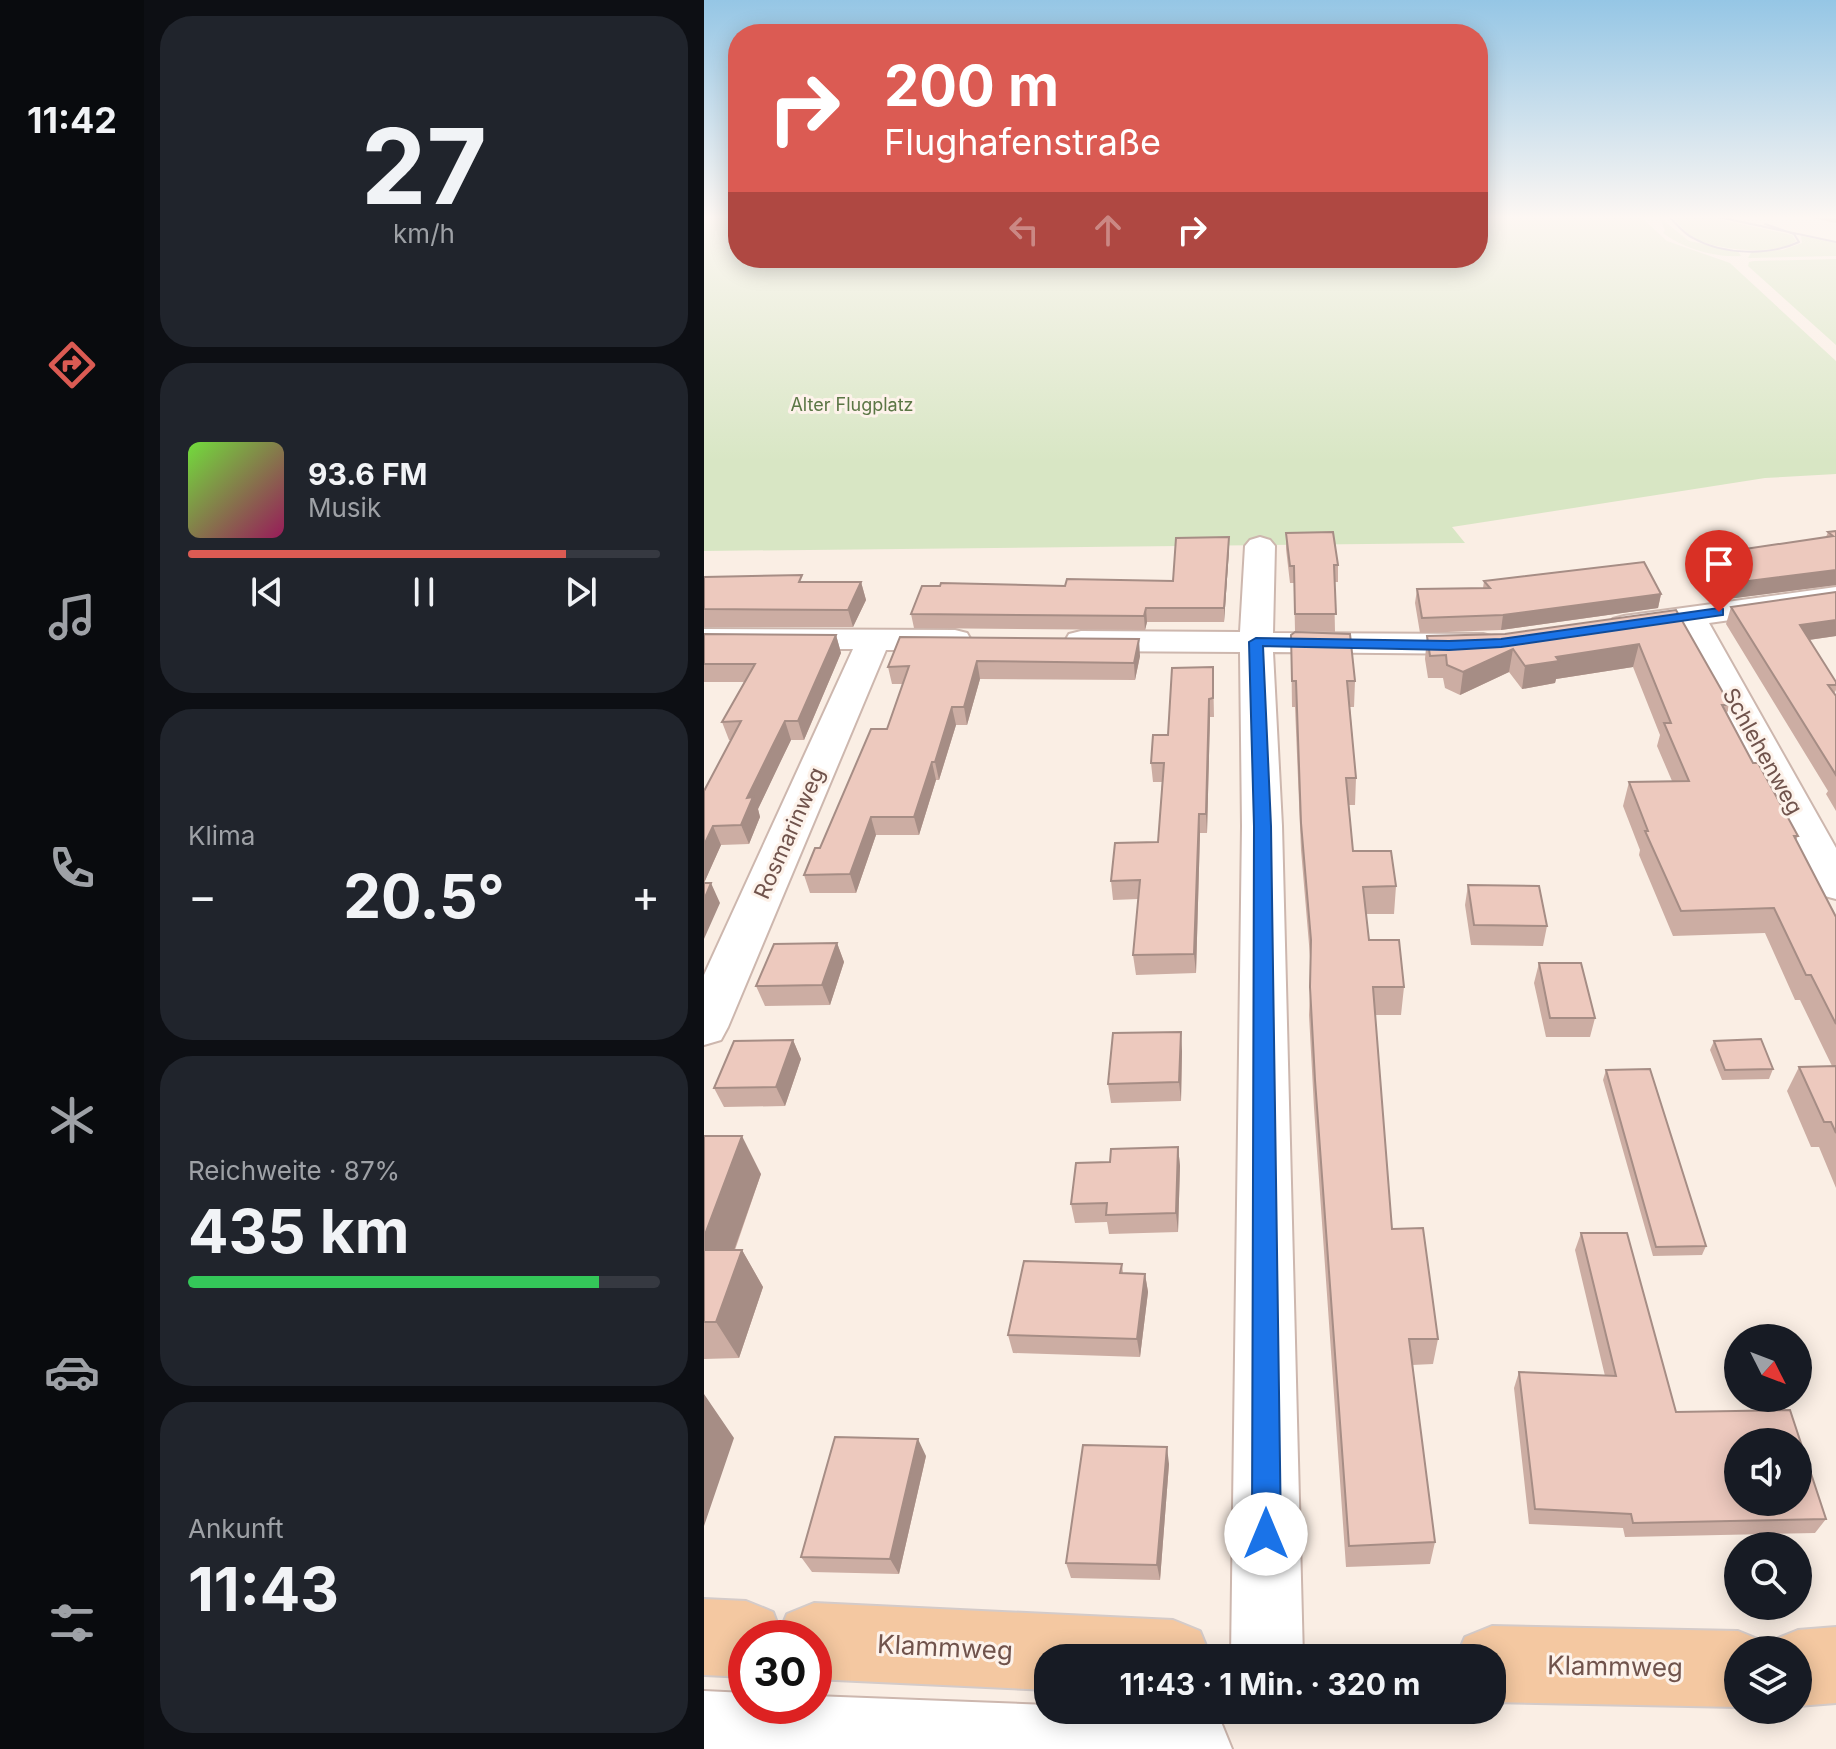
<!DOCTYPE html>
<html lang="de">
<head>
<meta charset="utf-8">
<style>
  body { margin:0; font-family:Inter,sans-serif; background:#20242c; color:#f1f3f6; height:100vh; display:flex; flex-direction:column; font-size:30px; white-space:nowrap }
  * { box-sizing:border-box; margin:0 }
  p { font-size:26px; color:#9ea1a6 }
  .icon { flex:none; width:44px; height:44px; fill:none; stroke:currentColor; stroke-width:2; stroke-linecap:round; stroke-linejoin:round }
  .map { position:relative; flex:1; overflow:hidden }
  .sheet { display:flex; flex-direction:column; gap:16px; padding:16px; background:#0d0f14; width:560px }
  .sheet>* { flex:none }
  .banner { position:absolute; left:24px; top:24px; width:760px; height:244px; border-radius:32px; box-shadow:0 4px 20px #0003; background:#db5b53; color:#fff; overflow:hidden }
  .needle { width:52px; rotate:132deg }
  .buttons { position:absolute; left:1020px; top:1324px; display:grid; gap:16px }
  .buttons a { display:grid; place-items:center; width:88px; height:88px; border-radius:50%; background:#171b24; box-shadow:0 4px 20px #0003; font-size:40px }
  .speed { position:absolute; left:24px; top:1620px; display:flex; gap:16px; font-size:40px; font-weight:700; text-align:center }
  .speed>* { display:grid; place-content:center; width:104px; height:104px; border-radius:50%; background:#171b24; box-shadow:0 4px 20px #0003; line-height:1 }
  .speed .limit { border:12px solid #d22; background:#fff; color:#111 }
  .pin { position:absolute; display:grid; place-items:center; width:68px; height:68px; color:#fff; margin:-82px -34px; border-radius:50% 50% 50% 0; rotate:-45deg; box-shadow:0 0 8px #0007 }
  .pin .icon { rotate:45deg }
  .me { position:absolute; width:88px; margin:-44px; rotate:0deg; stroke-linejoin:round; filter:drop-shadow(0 0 6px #0008) }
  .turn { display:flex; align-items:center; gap:28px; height:168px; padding:0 24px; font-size:36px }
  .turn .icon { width:104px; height:104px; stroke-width:2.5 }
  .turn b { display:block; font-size:56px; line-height:68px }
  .lanes { display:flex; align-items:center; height:76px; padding:0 24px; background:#0003; justify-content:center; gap:40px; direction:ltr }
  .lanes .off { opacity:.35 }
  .big { font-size:60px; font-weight:700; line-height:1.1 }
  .sheet .widget { flex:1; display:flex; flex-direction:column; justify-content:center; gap:12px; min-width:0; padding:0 28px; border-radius:32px; background:#20242c }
  .sheet .dial { align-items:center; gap:0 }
  .dial b { font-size:104px; line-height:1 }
  .song { display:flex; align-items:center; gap:24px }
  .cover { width:96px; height:96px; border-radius:12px; background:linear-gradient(135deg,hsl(100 70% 55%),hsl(330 70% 35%)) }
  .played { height:8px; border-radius:4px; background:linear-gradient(90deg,#db5b53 80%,#363941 80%) }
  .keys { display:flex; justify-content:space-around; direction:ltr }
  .heat { display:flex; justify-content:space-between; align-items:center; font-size:44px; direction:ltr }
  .charge { height:12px; border-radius:6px; background:linear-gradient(90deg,#34c759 87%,#363941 0) }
  .trip { position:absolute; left:330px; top:1644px; width:472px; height:80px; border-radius:32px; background:#171b24; box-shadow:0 4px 20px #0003; font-weight:700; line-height:80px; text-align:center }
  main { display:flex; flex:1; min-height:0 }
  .tab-bar { display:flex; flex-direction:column; width:144px; justify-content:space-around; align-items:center; background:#090b0e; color:#9ea1a6 }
  .tab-bar .icon { width:56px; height:56px }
  .tab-bar .active { color:#db5b53 }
  .tab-bar b { font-size:36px; color:#f1f3f6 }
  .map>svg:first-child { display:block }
  .green { fill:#d8e6c4 }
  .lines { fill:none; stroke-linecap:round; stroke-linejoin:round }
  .minor-casing { stroke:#cdb7ae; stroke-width:4 }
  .major-casing { stroke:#d4cbc9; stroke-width:4 }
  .minor { fill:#fff; fill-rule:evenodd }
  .major { fill:#f4c8a1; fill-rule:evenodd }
  .tram { stroke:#afa4c2; stroke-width:2 }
  .wall { fill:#ccada3 }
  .shaded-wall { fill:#a68d85 }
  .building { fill:#edc9be; stroke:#a68d85; stroke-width:2; fill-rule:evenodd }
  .route { fill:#1a73e8; stroke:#114b97; stroke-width:2 }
  .labels { text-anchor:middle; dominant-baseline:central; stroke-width:6; stroke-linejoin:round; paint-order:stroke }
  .far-park-label { font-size:18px; fill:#5b7645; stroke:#fdf2ea }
  .street-label { font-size:22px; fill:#70534c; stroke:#fdf2ea }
  .near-street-label { font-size:26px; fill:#70534c; stroke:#fdf2ea }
</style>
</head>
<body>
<main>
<nav class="tab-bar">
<b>11:42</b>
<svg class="icon active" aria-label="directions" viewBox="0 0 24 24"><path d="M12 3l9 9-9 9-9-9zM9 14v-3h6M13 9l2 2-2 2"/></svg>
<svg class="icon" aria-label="music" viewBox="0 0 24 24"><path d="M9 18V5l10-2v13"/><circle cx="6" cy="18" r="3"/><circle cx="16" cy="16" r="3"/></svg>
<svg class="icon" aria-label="phone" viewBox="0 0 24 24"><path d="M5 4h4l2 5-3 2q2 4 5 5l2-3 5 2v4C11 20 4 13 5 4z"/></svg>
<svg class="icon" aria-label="climate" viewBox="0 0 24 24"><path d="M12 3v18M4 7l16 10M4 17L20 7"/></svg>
<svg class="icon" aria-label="car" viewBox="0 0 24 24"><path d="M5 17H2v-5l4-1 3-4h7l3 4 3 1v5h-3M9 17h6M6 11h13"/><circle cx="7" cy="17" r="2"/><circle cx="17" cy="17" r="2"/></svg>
<svg class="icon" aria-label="filters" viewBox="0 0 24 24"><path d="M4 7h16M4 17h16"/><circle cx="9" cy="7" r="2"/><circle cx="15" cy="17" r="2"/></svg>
</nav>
<section class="sheet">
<div class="widget dial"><b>27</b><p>km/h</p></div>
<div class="widget">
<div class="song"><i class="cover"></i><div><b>93.6 FM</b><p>Musik</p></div></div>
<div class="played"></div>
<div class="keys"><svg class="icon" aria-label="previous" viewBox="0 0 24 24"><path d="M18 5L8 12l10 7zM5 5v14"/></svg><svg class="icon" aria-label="pause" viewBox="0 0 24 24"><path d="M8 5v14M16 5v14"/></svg><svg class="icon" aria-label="next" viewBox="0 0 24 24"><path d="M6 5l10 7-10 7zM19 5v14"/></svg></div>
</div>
<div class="widget"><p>Klima</p>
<div class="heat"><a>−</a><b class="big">20.5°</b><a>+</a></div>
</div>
<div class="widget"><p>Reichweite · 87%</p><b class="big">435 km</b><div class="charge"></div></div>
<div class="widget"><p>Ankunft</p><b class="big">11:43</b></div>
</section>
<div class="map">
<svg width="1132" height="1749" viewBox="0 0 1132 1749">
  <rect width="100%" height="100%" fill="#faeee4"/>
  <path class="green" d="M 0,217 L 34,217 L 34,258 L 774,258 L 774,217 L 937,217 L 963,241 L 1026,263 L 1132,361 L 1132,474 L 1061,478 L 748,527 L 761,543 L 0,551 Z
    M 955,217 L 985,241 L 1034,251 L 1037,256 C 1012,258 978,248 959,233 L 961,230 Z
    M 968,217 L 1004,217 L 1088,235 L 1092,241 C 1073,256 1012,250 991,239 C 983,234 975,224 968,217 Z
    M 1097,236 L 1132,243 L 1132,256 L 1044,258 L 1048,251 L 1079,250 L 1098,243 Z
    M 1132,259 L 1132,345 L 1044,266 L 1045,262 L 1050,261 Z"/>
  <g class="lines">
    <defs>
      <path id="minor" d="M 556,537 L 566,540 L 571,546 L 569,633 L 779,634 L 791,637 L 796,644 L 791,651 L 779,654 L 569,652 L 578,826 L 599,1658 L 527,1658 L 538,826 L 536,652 L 377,651 L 365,648 L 361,641 L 365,634 L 377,631 L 536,632 L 541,546 L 546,540 Z
        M 1132,587 L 1132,605 L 1005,623 L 1132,848 L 1132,899 L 1117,895 L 1111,885 L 975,628 L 920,636 L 909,633 L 904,626 L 909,619 L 920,616 Z
        M 0,629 L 251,630 L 263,633 L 267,640 L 263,647 L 251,650 L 182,650 L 24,1027 L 17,1040 L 0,1045 L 0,975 L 149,649 L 0,649 Z
        M 0,1691 L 42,1693 L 42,1706 L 110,1706 L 110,1696 L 344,1705 L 344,1710 L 490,1711 L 517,1722 L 528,1749 L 0,1749 Z"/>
      <path id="major" d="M 0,1599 L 42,1601 L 69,1612 L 76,1631 L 83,1614 L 110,1603 L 469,1620 L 496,1631 L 507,1658 L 344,1658 L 344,1690 L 110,1679 L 110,1638 L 42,1638 L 42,1677 L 0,1675 Z
        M 788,1626 L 1034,1631 L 1061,1642 L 1064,1649 L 1067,1641 L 1094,1630 L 1132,1627 L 1132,1703 L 1094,1706 L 1094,1650 L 1034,1650 L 1034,1707 L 788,1702 L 788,1658 L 752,1658 L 761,1637 Z"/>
    </defs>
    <use href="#minor" class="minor-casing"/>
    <use href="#major" class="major-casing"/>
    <use href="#minor" class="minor"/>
    <use href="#major" class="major"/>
    <path class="tram" d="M 965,217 C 973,224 979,233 989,238 C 1019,255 1065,256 1095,242 L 1090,234 L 1061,224
      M 1014,217 L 1132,242"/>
  </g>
  <path class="wall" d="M 1104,217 L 1132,217 L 1132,223 Z
    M 1132,531 L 1132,585 L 1008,601 L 990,572 L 994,556 L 1122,537 L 1124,532 Z
    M 582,533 L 634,565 L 634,582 L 630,582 L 631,632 L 591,631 L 590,583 L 586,583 L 582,549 Z
    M 525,537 L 525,550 L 520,622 L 443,622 L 441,630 L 210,628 L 207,614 L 361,586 L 469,581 Z
    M 0,577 L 100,582 L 157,582 L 162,600 L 149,627 L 0,627 Z
    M 780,581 L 957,594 L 954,608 L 797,630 L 716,633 L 711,603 L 713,589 L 779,588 Z
    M 1132,592 L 1132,636 L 1105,640 L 1132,682 L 1132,690 L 1130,694 L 1132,696 L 1132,811 L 1122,794 L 1124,791 L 1022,624 L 1027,607 Z
    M 972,610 L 1026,705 L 1023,713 L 1049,763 L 1094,836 L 1092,840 L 1132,917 L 1132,1188 L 1115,1147 L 1107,1147 L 1083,1091 L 1095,1067 L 1128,1066 L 1096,1000 L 1091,1000 L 1061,933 L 969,936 L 935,855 L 936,850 L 919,806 L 925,782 L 968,781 L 953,746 L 956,735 L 929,667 L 852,679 L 851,683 L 818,689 L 805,672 L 756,695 L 741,688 L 739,678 L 724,678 L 721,659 L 723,636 L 801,634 Z
    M 0,634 L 132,635 L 137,653 L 100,740 L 87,740 L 75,764 L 54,809 L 56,817 L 45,844 L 17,845 L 0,883 L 0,791 L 27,740 L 25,740 L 18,722 L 40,682 L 0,682 Z
    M 587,635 L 651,681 L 650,707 L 646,707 L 652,778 L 651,805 L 645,805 L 649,851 L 692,886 L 690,914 L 662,914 L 665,940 L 700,987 L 697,1015 L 671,1015 L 688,1229 L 734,1339 L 729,1364 L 708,1365 L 731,1542 L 726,1564 L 642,1567 L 610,1108 L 605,1015 L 607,968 L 597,850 L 591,707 L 588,707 Z
    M 196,637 L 436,656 L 431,680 L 276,679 L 263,725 L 252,725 L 235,780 L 232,780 L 215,835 L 172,835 L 152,893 L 106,893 L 100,875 L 183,729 L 199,684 L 188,684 L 184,667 Z
    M 509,667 L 510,717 L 506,717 L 503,833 L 496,833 L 492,973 L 432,975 L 429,955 L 434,899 L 409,900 L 407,881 L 454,842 L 458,782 L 449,782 L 447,763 L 464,735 Z
    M 764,885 L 843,926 L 839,946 L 767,945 L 761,905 Z
    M 133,943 L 140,962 L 126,1005 L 61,1006 L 52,986 Z
    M 835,963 L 891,1018 L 886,1037 L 842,1037 L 830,983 Z
    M 89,1040 L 97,1059 L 81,1106 L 20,1107 L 10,1088 Z
    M 1010,1041 L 1069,1069 L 1065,1079 L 1018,1080 L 1006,1050 Z
    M 478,1051 L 477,1101 L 407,1103 L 404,1084 Z
    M 902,1070 L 1002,1246 L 998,1255 L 949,1256 L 899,1080 Z
    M 0,1136 L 57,1174 L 31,1250 L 38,1250 L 59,1287 L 35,1358 L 0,1359 Z
    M 474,1147 L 476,1166 L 474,1232 L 405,1234 L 403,1222 L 371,1223 L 367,1204 L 406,1162 Z
    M 877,1233 L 972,1412 L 1122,1519 L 1111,1533 L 921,1537 L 919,1528 L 825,1524 L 810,1388 L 815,1372 L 901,1376 L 871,1250 Z
    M 418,1264 L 419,1273 L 441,1274 L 444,1292 L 436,1357 L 309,1353 L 304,1335 Z
    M 222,1456 L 195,1574 L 108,1572 L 97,1557 Z
    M 465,1464 L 456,1580 L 367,1578 L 362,1563 Z"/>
  <path class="shaded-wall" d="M 525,537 L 525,550 L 520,622 L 520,608 Z
    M 1132,570 L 1132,585 L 1008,601 L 1013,585 Z
    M 157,582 L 162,600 L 149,627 L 144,610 Z
    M 957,594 L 954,608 L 797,630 L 799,615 Z
    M 442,608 L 443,622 L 441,630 L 440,616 Z
    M 1132,620 L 1132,636 L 1090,642 L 1096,625 Z
    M 132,635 L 137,653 L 100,740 L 94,721 Z
    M 435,639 L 436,656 L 431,680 L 430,663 Z
    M 935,644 L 929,667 L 852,679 L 851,683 L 818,689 L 821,666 L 852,657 Z
    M 809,649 L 805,672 L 756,695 L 759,672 Z
    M 273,661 L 276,679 L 263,725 L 260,707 Z
    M 505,699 L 506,717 L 503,833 L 502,814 Z
    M 248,707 L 252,725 L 235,780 L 231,762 Z
    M 81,721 L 87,740 L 54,809 L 56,817 L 45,844 L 37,825 L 43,798 Z
    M 228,762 L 232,780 L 215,835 L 210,817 Z
    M 495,814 L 496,833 L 492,973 L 490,954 Z
    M 167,817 L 172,835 L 152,893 L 146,874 Z
    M 9,826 L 17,845 L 0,883 L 0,845 Z
    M 7,883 L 16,903 L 0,939 L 0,900 Z
    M 133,943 L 140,962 L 126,1005 L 118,985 Z
    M 477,1032 L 478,1051 L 477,1101 L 475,1082 Z
    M 89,1040 L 97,1059 L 81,1106 L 72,1087 Z
    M 38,1136 L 57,1174 L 17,1287 L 0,1259 L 0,1237 Z
    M 474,1147 L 476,1166 L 474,1232 L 472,1213 Z
    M 38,1250 L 59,1287 L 35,1358 L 12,1322 Z
    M 441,1274 L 444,1292 L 436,1357 L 433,1339 Z
    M 0,1394 L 30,1438 L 0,1526 Z
    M 214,1439 L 222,1456 L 195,1574 L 186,1559 Z
    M 463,1447 L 465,1464 L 456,1580 L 453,1565 Z"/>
  <path class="building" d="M 1132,531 L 1132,570 L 1013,585 L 994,556 L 1129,536 L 1124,532 Z
    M 629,532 L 634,565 L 630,565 L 632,614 L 591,614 L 590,566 L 586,566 L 582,533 Z
    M 525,537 L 520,608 L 442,608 L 440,616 L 207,614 L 218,586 L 236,586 L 237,583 L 361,586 L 363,579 L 469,581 L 472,538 Z
    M 940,562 L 957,594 L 799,615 L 718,618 L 713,589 L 786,588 L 780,581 Z
    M 98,575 L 95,582 L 157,582 L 144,610 L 0,609 L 0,577 Z
    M 1132,592 L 1132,620 L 1096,625 L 1132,682 L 1132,685 L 1124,685 L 1132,696 L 1132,775 L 1027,607 Z
    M 972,610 L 1026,705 L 1018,705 L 1049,763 L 1054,763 L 1094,836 L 1090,836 L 1132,917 L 1132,1024 L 1107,975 L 1102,975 L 1070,908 L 977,911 L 941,831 L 944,831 L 925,782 L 985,781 L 960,723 L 967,723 L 935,644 L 852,657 L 855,661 L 821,666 L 809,649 L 759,672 L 743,665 L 742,655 L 726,656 L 723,636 L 801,634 Z
    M 591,632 L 646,634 L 651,681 L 643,681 L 652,778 L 642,778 L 649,851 L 687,851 L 692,886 L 659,887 L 665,940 L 695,940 L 700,987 L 669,987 L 688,1229 L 719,1228 L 734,1339 L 705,1339 L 731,1542 L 645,1546 L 611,1080 L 606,987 L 607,940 L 597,823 L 592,681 L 588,681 L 587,635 Z
    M 0,634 L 132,635 L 94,721 L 81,721 L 69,745 L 43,798 L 49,797 L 37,825 L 9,826 L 0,845 L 0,791 L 37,721 L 18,722 L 51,664 L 0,664 Z
    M 196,637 L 435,639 L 430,663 L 273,661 L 260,707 L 248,707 L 231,762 L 228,762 L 210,817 L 167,817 L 146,874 L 100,875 L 111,848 L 116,848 L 167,729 L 183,729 L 205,666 L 184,667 Z
    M 509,667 L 509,698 L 505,699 L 502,814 L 495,814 L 490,954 L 429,955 L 436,880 L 407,881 L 411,843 L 454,842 L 460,763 L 447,763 L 449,735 L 464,735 L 468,668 Z
    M 0,883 L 7,883 L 0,900 Z
    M 764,885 L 835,886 L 843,926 L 770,925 Z
    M 133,943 L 118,985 L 52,986 L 70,944 Z
    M 835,963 L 877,963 L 891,1018 L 846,1018 Z
    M 477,1032 L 475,1082 L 404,1084 L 409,1033 Z
    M 1057,1039 L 1069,1069 L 1021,1070 L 1010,1041 Z
    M 89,1040 L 72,1087 L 10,1088 L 30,1041 Z
    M 1132,1066 L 1132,1133 L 1127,1122 L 1120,1122 L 1095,1067 Z
    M 946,1069 L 1002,1246 L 952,1247 L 902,1070 Z
    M 0,1136 L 38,1136 L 0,1237 Z
    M 474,1147 L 472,1213 L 402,1215 L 403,1203 L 367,1204 L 372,1163 L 406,1162 L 407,1149 Z
    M 877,1233 L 923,1233 L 972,1412 L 1086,1410 L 1122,1519 L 929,1523 L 927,1514 L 831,1509 L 815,1372 L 912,1376 ZM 1034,1442 L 1094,1442 L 1094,1502 L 1034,1502 Z
    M 0,1250 L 38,1250 L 12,1322 L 0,1322 Z
    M 320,1261 L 418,1264 L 416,1273 L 441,1274 L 433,1339 L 304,1335 Z
    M 131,1437 L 214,1439 L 186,1559 L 97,1557 Z
    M 379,1445 L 463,1447 L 453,1565 L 362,1563 Z"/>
  <linearGradient id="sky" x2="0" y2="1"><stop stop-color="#95c6e5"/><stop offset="0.47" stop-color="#fdf7f3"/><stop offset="1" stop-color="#fdf7f3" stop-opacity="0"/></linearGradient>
  <rect width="1132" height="462" fill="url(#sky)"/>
  <path class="route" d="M 1015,608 L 1019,609 L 1019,615 L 797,647 L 745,650 L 559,646 L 567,826 L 577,1534 L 573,1544 L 562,1548 L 552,1544 L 548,1534 L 550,826 L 545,642 L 552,638 L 745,641 L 797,639 Z"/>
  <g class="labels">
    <g class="far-park-label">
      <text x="148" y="404">Alter Flugplatz</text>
    </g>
    <g class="street-label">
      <text transform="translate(1059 751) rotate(61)">Schlehenweg</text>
      <text transform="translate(85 833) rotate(-66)">Rosmarinweg</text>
    </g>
    <g class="near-street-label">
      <text transform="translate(241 1647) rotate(3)">Klammweg</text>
      <text transform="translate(911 1666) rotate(1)">Klammweg</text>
    </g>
  </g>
</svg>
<div class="buttons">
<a><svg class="needle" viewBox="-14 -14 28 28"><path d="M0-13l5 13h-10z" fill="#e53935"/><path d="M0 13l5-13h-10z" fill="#9ea1a6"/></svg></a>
<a><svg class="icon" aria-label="sound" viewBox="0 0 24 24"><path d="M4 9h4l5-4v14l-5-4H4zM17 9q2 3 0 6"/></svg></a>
<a><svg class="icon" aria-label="search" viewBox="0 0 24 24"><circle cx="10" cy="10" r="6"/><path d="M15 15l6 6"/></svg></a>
<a><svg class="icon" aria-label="layers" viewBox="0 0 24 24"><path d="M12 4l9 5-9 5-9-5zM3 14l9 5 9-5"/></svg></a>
</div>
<div class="speed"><div class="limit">30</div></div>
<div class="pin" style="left:1015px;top:612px;background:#d93025"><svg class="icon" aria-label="arrive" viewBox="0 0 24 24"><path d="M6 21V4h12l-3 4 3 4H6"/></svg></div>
<svg class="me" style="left:562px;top:1534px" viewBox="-20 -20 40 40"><circle r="19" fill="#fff"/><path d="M0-13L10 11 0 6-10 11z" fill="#1a73e8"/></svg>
<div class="trip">11:43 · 1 Min. · 320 m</div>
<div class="banner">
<div class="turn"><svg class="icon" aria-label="right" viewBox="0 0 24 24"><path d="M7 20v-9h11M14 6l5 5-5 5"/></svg><div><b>200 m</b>Flughafenstraße</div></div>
<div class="lanes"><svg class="icon off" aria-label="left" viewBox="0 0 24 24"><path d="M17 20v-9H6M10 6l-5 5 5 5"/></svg><svg class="icon off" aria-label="ahead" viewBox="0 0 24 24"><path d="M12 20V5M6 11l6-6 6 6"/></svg><svg class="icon" aria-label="right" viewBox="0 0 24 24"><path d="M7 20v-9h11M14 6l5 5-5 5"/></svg></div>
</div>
</div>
</main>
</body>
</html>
